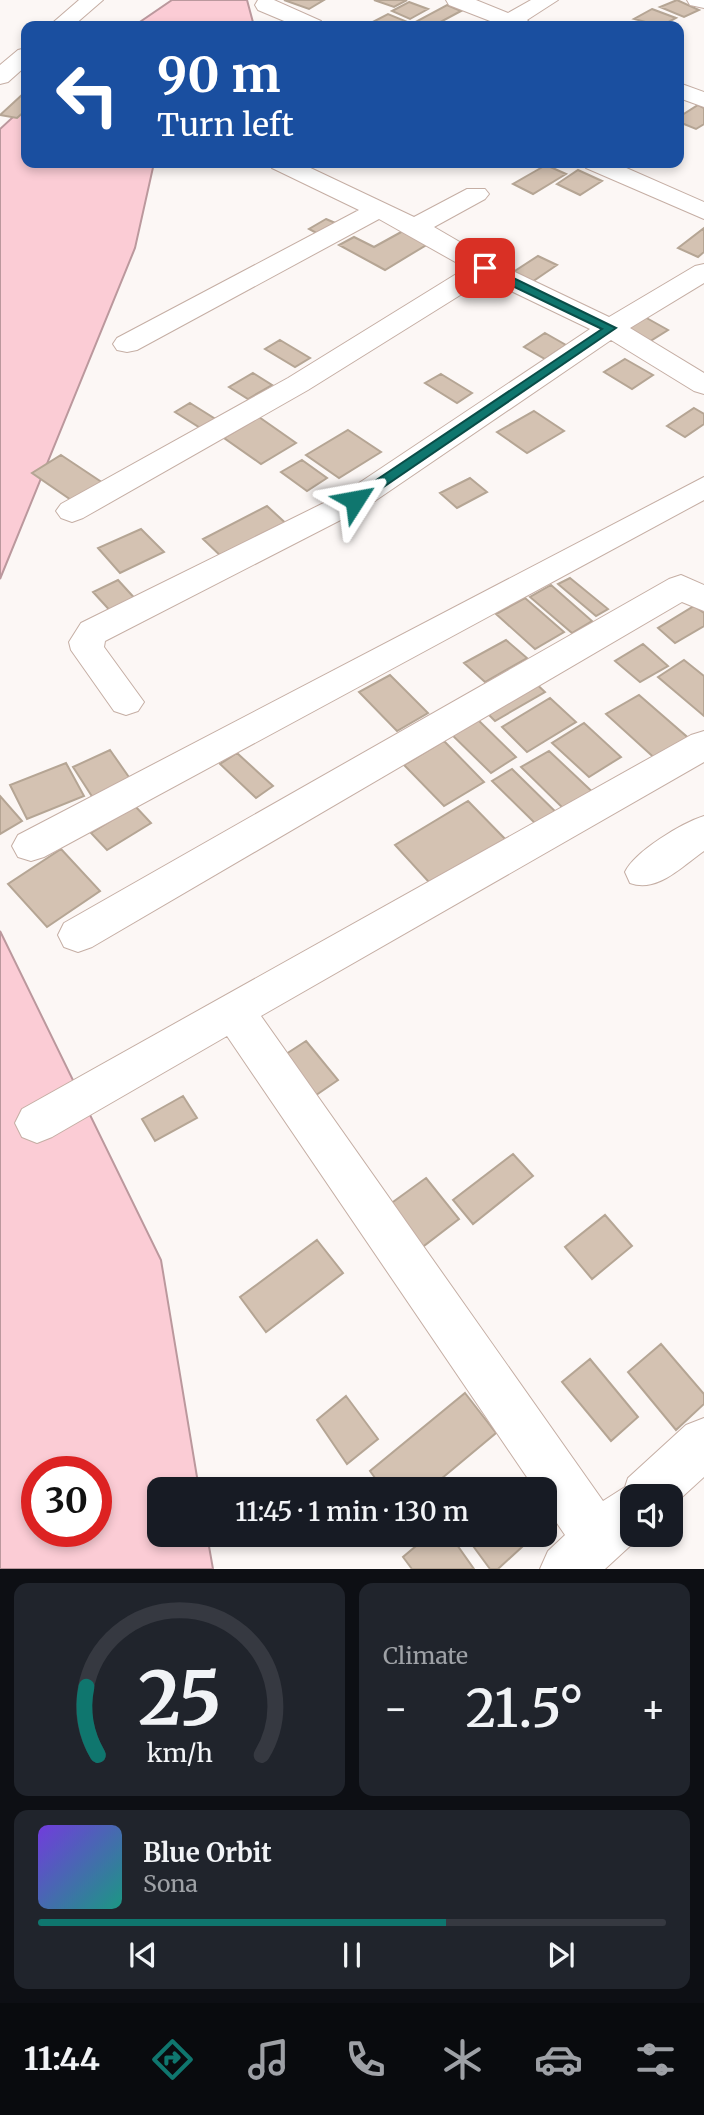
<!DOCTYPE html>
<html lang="en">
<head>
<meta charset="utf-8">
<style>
  body { margin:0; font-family:Merriweather,serif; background:#20242c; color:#f1f3f6; height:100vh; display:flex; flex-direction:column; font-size:26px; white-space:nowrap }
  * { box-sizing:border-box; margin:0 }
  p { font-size:23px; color:#9ea1a6 }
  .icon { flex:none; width:38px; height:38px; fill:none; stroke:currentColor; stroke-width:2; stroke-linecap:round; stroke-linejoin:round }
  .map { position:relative; height:1569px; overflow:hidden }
  .panel { display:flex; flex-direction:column; gap:14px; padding:14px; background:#0d0f14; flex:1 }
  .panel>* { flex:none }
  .banner { position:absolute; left:21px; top:21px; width:663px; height:147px; border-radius:14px; box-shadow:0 4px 10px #0003; background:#1a4fa0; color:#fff; overflow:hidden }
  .tools { position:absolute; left:620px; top:1484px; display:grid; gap:14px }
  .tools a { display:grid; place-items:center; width:63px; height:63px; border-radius:14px; background:#171b24; box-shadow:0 4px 10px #0003; font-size:35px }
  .speed { position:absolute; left:21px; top:1456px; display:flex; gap:14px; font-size:35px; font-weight:700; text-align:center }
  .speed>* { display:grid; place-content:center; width:91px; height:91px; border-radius:50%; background:#171b24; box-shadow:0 4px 10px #0003; line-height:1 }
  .speed .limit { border:10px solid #d22; background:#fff; color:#111 }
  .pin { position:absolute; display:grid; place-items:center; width:60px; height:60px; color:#fff; margin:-30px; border-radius:14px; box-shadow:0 4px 10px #0006 }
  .me { position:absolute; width:77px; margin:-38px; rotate:56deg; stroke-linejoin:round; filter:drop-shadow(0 0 5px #0008) }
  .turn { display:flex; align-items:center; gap:24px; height:147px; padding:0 21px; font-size:32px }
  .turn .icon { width:91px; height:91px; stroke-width:2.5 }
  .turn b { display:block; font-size:49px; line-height:60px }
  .big { font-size:52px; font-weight:600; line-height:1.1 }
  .panel .tile { flex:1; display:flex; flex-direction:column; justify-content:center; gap:10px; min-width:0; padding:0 24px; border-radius:14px; background:#20242c }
  .panel .dial { align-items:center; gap:0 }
  .dial svg { height:182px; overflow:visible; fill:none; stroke:#363941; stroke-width:7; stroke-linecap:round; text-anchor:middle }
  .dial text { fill:#f1f3f6; stroke:none }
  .song { display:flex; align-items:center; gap:21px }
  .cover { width:84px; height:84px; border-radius:10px; background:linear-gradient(135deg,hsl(260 70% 55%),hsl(170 70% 35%)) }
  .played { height:7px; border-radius:4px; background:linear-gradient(90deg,#0f766e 65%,#363941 65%) }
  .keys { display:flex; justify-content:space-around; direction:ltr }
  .heat { display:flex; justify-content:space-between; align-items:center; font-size:38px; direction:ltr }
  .panel .tiles { flex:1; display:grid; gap:14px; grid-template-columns:1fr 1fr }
  .tile:last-child { grid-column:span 2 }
  .trip { position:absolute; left:147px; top:1477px; width:410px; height:70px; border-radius:14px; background:#171b24; box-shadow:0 4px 10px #0003; font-weight:600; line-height:70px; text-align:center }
  .tab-bar { display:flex; height:112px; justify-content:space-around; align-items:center; background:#090b0e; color:#9ea1a6 }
  .tab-bar .icon { width:49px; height:49px }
  .tab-bar .on { color:#0f766e }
  .tab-bar b { font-size:32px; color:#f1f3f6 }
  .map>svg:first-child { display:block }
  .water { fill:#fbccd5; stroke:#bb989d; stroke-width:2; fill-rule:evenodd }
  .building { fill:#d4c2b2; stroke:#b5a594; stroke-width:2 }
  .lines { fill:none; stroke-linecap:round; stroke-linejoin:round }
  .minor-casing { stroke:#c5aea4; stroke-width:2 }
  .minor { fill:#fff; fill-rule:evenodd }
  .route { fill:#0f766e; stroke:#0a4d48; stroke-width:2 }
</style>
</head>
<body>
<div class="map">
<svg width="704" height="1569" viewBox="0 0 704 1569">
  <rect width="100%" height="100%" fill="#fcf7f5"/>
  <path class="water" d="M 172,0 L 247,0 L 254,26 L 134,26 Z
    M 26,105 L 26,163 L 154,163 L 135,248 L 0,579 L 0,129 Z
    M 0,931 L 161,1260 L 199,1489 L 159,1489 L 159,1535 L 207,1535 L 213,1569 L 0,1569 ZM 37,1472 L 96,1472 L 96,1531 L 37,1531 Z"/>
  <path class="building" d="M 284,0 L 324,0 L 309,9 Z
    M 374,0 L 407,0 L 394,7 Z
    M 677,0 L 699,10 L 684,17 L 660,7 Z
    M 409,2 L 428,9 L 410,19 L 392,11 Z
    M 447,5 L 461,11 L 433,26 L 367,25 L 388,14 L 412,24 Z
    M 652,9 L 676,18 L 661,26 L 634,19 Z
    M 23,94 L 26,95 L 26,110 L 17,118 L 0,115 Z
    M 698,105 L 704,108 L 704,124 L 696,129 L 679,122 L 679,117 Z
    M 546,165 L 566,174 L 533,194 L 513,184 Z
    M 578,170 L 602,181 L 580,195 L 557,184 Z
    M 326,219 L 340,225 L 322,236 L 309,229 Z
    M 704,228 L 704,252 L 698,257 L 678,248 Z
    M 403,231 L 428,244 L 385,270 L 339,245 L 354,237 L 374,247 Z
    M 538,256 L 557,265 L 526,286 L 507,276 Z
    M 643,316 L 668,330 L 644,345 L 619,331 Z
    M 545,333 L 566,345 L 545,359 L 524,347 Z
    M 280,340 L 310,358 L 295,367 L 265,349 Z
    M 625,359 L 653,375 L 632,389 L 604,372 Z
    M 253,373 L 272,385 L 248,399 L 229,387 Z
    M 441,374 L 472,393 L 457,403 L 425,383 Z
    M 190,403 L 217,420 L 202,429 L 175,412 Z
    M 694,408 L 704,414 L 704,424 L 685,437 L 667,426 Z
    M 534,411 L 564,431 L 527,453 L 497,432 Z
    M 259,417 L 296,443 L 261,464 L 224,438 Z
    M 348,430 L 381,452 L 339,478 L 306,455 Z
    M 61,455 L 106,485 L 77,504 L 32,473 Z
    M 302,460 L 327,478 L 307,491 L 281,472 Z
    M 470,478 L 487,492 L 457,508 L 440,493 Z
    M 267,506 L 291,528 L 226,561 L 203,539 Z
    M 141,529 L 164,552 L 120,573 L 98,548 Z
    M 570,578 L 608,609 L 596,616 L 558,584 Z
    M 118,580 L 139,603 L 114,615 L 93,592 Z
    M 551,585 L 592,621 L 572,633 L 530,597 Z
    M 525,598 L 564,632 L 535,649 L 496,614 Z
    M 694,606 L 704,613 L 704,626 L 675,643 L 658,628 Z
    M 506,640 L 527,658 L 485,682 L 464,663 Z
    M 643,644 L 668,666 L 640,682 L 615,661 Z
    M 684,660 L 704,676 L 704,716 L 658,677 Z
    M 390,675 L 428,713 L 397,731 L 359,692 Z
    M 529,677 L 545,692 L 495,721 L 480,706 Z
    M 639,695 L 693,742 L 660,763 L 606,714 Z
    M 550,698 L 576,722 L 527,752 L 502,727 Z
    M 473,715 L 516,757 L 491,773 L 447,730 Z
    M 584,723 L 621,757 L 589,777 L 552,743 Z
    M 444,741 L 484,782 L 444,806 L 404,765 Z
    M 110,750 L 131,780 L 93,798 L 73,767 Z
    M 549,751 L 599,798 L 571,816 L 521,767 Z
    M 237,753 L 273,786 L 256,798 L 220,764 Z
    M 66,763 L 84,796 L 27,819 L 10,785 Z
    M 512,769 L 564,820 L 544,832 L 492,781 Z
    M 0,796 L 22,821 L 0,834 Z
    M 468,801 L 511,845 L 438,892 L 395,845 Z
    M 135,806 L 151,823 L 107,850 L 91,833 Z
    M 61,849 L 100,891 L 47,927 L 8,884 Z
    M 306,1041 L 338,1080 L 309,1100 L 277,1060 Z
    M 183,1096 L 197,1118 L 155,1141 L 142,1119 Z
    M 513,1154 L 533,1176 L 473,1224 L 453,1200 Z
    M 426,1178 L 459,1219 L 416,1252 L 382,1210 Z
    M 605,1215 L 632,1246 L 592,1279 L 565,1247 Z
    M 317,1240 L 343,1273 L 266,1332 L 240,1297 Z
    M 661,1344 L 704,1394 L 704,1404 L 676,1430 L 628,1372 Z
    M 590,1359 L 638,1417 L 611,1441 L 562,1382 Z
    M 465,1393 L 496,1433 L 429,1489 L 383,1489 L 370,1471 Z
    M 346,1396 L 378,1439 L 347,1464 L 317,1420 Z
    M 429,1535 L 450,1535 L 474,1569 L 412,1569 L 403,1557 Z
    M 465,1535 L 535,1535 L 498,1569 L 490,1569 Z"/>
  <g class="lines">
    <defs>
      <path id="minor" d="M 79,0 L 103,0 L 73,26 L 49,26 Z
        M 258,0 L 274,0 L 321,21 L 324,26 L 296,26 L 258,10 L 255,5 Z
        M 446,0 L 476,0 L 508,13 L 531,0 L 558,0 L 527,20 L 533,26 L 503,26 L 449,5 Z
        M 687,0 L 704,0 L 704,8 L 690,5 Z
        M 26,48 L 26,66 L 8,82 L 0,84 L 0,65 L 18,50 Z
        M 679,83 L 704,92 L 704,107 L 679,98 Z
        M 269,163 L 300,163 L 414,217 L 467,189 L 485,189 L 489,194 L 485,199 L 434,227 L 494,262 L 609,317 L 695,266 L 704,264 L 704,283 L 630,328 L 704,373 L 704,394 L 694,391 L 611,340 L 366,507 L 105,641 L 104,647 L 144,702 L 138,711 L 126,715 L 114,711 L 71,650 L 69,642 L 81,623 L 344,493 L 590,329 L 486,279 L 308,390 L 83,518 L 72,522 L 61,518 L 56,511 L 61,504 L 288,378 L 466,268 L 379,219 L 137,350 L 127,352 L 117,350 L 113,344 L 117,338 L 359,210 L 272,168 Z
        M 583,163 L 615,163 L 704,202 L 704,219 L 586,168 Z
        M 704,477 L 704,500 L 44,857 L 31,861 L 18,857 L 12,846 L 18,835 Z
        M 681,575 L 704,585 L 704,611 L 682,602 L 92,947 L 78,952 L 64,947 L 58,935 L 64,923 L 669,579 Z
        M 704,731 L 704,762 L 261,1016 L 603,1501 L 625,1487 L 628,1478 L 686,1425 L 704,1418 L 704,1477 L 670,1508 L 670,1496 L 632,1496 L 632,1535 L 642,1535 L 605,1569 L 540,1569 L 548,1551 L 565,1535 L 544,1504 L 544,1489 L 535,1489 L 227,1036 L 52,1137 L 37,1143 L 22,1137 L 15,1123 L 22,1109 L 691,735 Z
        M 704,816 L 704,851 C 682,866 658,893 630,883 L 625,872 C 635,851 682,823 704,816 Z"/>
    </defs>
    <use href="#minor" class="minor-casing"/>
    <use href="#minor" class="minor"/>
  </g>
  <path class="route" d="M 481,266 L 489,266 L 616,328 L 360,503 L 351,503 L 351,497 L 602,329 L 481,271 Z"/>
</svg>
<div class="tools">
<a><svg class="icon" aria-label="sound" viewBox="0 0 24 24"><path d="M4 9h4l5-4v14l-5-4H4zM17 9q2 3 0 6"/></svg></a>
</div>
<div class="speed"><div class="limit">30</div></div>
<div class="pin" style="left:485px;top:268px;background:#d93025"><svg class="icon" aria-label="arrive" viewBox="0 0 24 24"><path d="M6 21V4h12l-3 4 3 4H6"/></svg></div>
<svg class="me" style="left:355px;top:500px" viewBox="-20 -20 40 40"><path d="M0-17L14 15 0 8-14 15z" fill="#0f766e" stroke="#fff" stroke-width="4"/></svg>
<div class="trip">11:45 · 1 min · 130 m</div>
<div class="banner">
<div class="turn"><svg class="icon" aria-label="left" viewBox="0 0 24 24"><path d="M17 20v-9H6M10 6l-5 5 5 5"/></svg><div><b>90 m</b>Turn left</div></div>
</div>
</div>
<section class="panel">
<div class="tiles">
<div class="tile dial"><svg viewBox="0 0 100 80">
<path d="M14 69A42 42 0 1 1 86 69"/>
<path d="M14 69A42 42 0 0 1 9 39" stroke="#0f766e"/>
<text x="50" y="56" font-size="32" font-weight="700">25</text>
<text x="50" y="72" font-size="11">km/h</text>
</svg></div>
<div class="tile"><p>Climate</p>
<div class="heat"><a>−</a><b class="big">21.5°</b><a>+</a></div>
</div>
<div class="tile">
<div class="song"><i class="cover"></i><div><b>Blue Orbit</b><p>Sona</p></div></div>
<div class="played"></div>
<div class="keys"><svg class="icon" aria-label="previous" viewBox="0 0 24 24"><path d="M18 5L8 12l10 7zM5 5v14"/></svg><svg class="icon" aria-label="pause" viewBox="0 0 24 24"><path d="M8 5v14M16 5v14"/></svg><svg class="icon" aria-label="next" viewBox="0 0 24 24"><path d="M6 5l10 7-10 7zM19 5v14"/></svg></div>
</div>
</div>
</section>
<nav class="tab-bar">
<b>11:44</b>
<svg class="icon on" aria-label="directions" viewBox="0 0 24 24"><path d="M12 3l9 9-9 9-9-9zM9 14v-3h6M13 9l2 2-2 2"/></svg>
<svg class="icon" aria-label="music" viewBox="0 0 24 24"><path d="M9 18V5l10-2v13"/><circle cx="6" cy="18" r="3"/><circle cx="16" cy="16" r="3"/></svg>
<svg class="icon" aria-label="phone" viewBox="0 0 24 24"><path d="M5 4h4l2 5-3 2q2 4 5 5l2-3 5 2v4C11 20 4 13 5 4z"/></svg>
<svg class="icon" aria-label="climate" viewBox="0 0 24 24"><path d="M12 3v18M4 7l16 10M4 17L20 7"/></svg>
<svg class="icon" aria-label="car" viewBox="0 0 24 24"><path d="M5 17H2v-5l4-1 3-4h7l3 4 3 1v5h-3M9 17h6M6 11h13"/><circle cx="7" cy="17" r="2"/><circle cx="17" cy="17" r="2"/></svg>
<svg class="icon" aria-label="filters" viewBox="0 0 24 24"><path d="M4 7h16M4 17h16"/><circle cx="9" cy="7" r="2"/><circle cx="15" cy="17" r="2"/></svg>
</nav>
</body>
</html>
